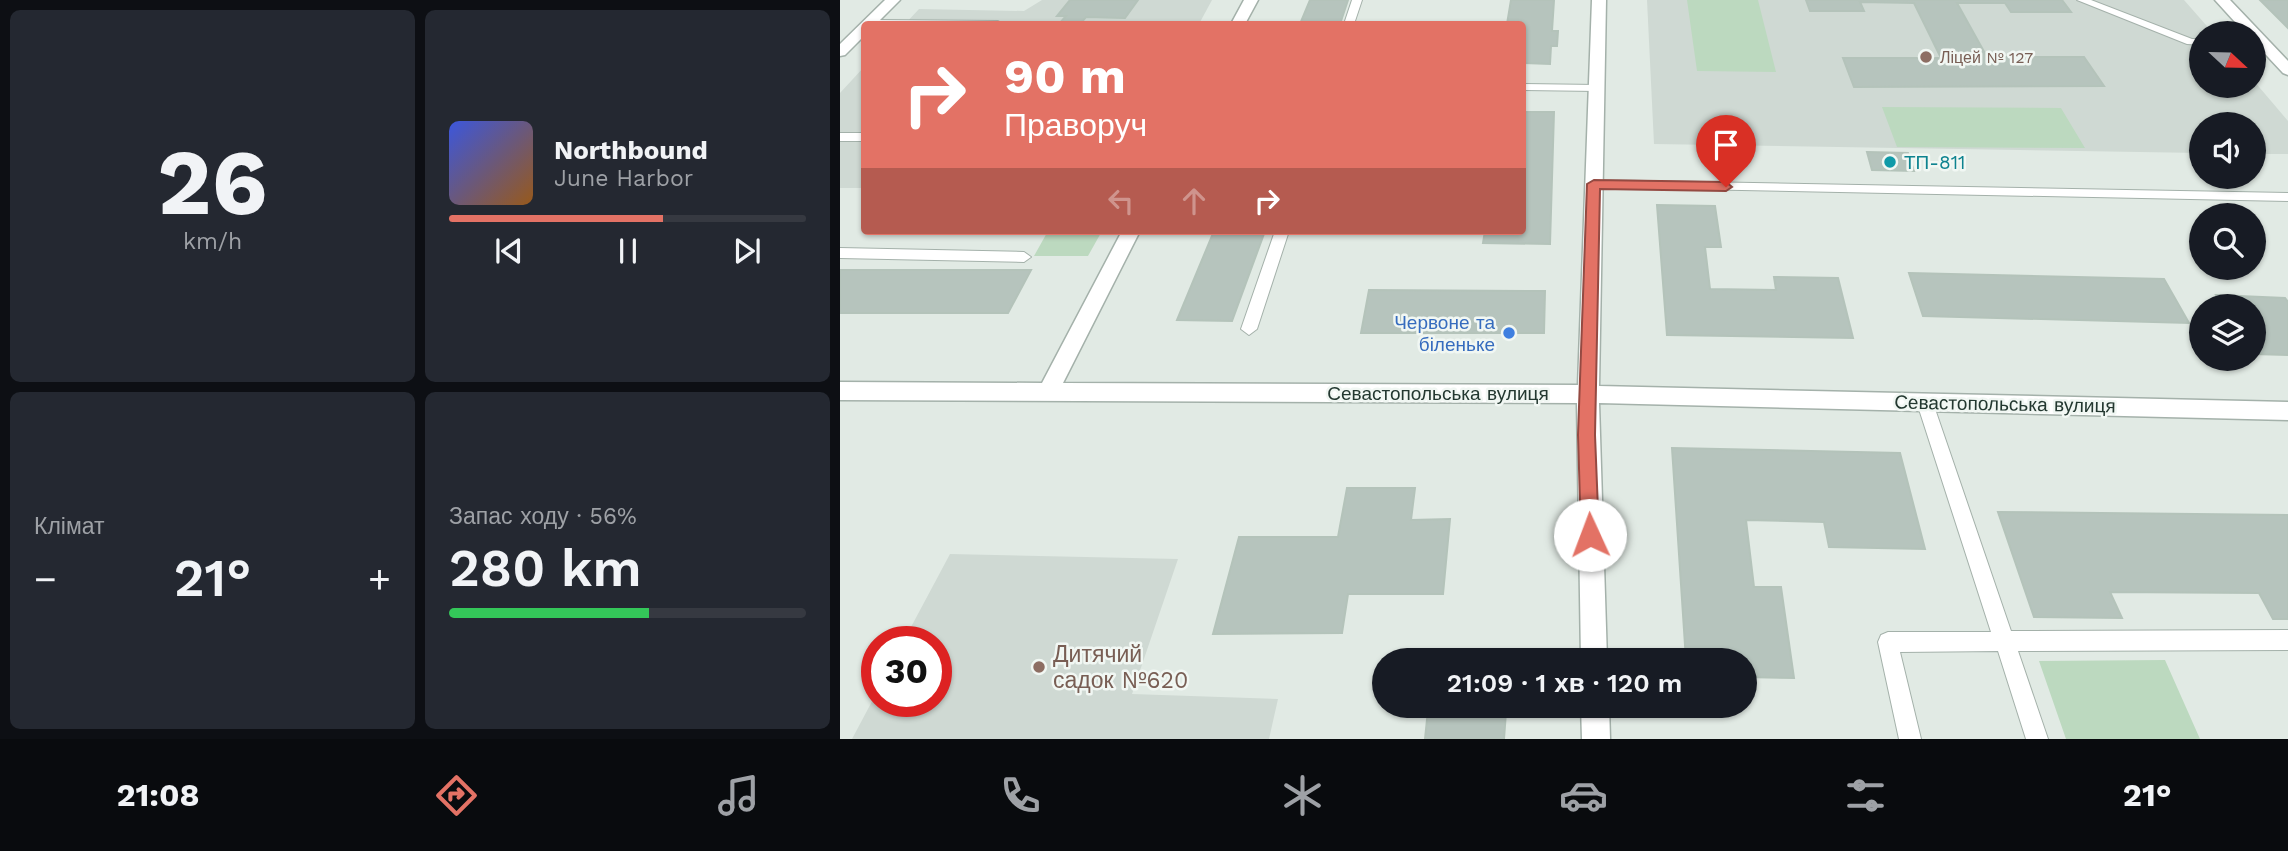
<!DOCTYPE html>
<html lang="uk">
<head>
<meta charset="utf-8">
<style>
  body { margin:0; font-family:"Work Sans",sans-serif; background:#242831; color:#f1f3f6; height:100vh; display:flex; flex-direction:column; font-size:26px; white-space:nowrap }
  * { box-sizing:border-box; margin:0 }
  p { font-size:23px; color:#9ea1a6 }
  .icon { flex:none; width:38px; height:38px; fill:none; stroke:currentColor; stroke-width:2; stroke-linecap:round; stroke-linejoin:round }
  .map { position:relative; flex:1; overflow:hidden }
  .side { display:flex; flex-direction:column; gap:10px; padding:10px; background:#0d0f14; width:840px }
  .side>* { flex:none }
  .guide { position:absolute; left:21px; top:21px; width:665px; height:214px; border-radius:7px; box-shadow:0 2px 5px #0004; background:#e37265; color:#fff; overflow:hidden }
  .needle { width:46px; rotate:112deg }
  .controls { position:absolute; left:1349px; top:21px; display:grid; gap:14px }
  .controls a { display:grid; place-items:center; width:77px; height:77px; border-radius:50%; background:#171b24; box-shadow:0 2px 5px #0004; font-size:35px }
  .speed { position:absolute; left:21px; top:626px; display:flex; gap:14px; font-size:35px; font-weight:700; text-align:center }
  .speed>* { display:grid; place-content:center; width:91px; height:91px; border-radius:50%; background:#171b24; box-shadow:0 2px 5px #0004; line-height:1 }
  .speed .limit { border:10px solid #d22; background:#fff; color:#111 }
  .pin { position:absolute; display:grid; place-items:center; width:60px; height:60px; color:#fff; margin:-72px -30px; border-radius:50% 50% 50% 0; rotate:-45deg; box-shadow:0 0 7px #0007 }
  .pin .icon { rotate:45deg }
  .me { position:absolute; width:77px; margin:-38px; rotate:358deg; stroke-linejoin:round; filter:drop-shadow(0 0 5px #0008) }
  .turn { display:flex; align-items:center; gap:24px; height:147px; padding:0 28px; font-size:32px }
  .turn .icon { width:91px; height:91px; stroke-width:2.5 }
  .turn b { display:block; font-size:49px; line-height:60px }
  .lanes { display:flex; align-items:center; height:66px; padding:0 28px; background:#0003; justify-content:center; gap:35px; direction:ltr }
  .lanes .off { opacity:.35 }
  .big { font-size:52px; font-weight:600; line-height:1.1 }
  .side .card { flex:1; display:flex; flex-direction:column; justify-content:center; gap:10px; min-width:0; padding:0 24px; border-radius:10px; background:#242831 }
  .side .dial { align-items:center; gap:0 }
  .dial b { font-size:91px; line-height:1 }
  .song { display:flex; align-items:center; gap:21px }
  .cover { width:84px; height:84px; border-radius:10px; background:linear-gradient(135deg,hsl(230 70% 55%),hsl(30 70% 35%)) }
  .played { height:7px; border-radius:4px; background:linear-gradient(90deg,#e37265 60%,#363941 60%) }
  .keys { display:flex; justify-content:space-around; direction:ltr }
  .heat { display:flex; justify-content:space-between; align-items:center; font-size:38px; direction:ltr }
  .charge { height:10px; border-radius:5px; background:linear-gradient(90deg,#34c759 56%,#363941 0) }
  .side .tiles { flex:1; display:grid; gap:10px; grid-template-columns:repeat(2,1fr) }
  .trip { position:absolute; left:532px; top:648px; width:385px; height:70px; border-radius:35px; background:#171b24; box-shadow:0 2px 5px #0004; font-weight:600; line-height:70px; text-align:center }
  .menu { display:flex; height:112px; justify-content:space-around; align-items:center; background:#090b0e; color:#9ea1a6 }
  .menu .icon { width:49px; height:49px }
  .menu .selected { color:#e37265 }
  .menu b { font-size:32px; color:#f1f3f6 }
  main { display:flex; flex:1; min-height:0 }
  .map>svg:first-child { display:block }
  .built { fill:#cfd9d3 }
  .green { fill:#bcd9bf }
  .building { fill:#b6c4bd; stroke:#b4c3ba; stroke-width:2 }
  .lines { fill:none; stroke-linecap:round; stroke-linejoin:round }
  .service-casing { stroke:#a4b1aa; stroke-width:2 }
  .minor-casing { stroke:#a4b1aa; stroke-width:3 }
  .service { fill:#fff; fill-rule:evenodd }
  .minor { fill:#fff; fill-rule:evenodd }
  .route { fill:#e37265; stroke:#944a42; stroke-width:2 }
  .education-dot { fill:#8d6e63; stroke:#f1f7f3; stroke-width:2.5 }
  .culture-dot { fill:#0f9aa8; stroke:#f1f7f3; stroke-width:2.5 }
  .shop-dot { fill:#3f7fe0; stroke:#f1f7f3; stroke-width:2.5 }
  .labels { text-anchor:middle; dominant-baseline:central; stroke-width:5; stroke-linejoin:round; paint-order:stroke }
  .far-education-label { font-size:16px; fill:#785e54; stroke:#f1f7f3; text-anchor:start }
  .culture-label { font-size:19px; fill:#0d838f; stroke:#f1f7f3; text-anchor:start }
  .shop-label { font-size:19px; fill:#366cbe; stroke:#f1f7f3; text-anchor:end }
  .street-label { font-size:19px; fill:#233830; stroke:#f1f7f3 }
  .near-education-label { font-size:23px; fill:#785e54; stroke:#f1f7f3; text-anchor:start }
</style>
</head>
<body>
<main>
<section class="side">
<div class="tiles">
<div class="card dial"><b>26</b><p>km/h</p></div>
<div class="card">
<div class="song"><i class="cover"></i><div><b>Northbound</b><p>June Harbor</p></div></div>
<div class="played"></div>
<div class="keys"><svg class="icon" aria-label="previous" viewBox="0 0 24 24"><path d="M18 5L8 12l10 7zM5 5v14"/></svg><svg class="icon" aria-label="pause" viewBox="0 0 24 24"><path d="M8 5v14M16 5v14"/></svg><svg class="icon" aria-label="next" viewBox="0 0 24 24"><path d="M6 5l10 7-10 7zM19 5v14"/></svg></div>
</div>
<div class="card"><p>Клімат</p>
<div class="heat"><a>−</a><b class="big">21°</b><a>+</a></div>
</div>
<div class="card"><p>Запас ходу · 56%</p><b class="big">280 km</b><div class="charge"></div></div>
</div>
</section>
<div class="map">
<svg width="1448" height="739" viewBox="0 0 1448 739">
  <rect width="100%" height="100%" fill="#e1eae4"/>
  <path class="built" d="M 202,0 L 372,0 L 359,24 L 65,24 L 79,9 L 184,11 Z
    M 807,0 L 1344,0 L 1373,33 L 1362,33 L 1362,86 L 1414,86 L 1414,81 L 1448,121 L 1448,154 L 1414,154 L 1414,124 L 1362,124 L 1361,153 L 814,144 Z
    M 24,67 L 24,188 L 0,188 L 0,93 Z
    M 110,554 L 338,559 L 292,694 L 438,699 L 429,739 L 12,739 L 37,692 L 37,702 L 96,702 L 96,642 L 63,642 Z"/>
  <path class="green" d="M 847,0 L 918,0 L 936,72 L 857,71 Z
    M 1042,107 L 1221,108 L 1245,148 L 1057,147 Z
    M 208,231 L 262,231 L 248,256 L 194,256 Z
    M 1325,660 L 1360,739 L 1226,739 L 1199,661 Z"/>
  <path class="building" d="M 230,0 L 298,0 L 285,18 L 246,17 L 240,24 L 219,24 L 226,16 L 217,16 Z
    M 470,0 L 508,0 L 500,24 L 460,24 Z
    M 671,0 L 714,0 L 712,31 L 718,31 L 717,46 L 711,46 L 710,64 L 682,63 L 682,24 L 667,24 Z
    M 966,0 L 1222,0 L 1231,12 L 1171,12 L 1165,3 L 1117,3 L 1147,57 L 1244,57 L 1264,86 L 1014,87 L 1003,58 L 1101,58 L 1074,3 L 1020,2 L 1024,11 L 970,11 Z
    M 1420,0 L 1448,0 L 1448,28 Z
    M 682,112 L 714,112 L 710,244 L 643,243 L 645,231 L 682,231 Z
    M 1027,152 L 1068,153 L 1074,171 L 1032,170 Z
    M 817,205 L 875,206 L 881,247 L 865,247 L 870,289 L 936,290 L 934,277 L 998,278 L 1013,338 L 827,335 Z
    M 374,231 L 425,231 L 392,321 L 337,320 Z
    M 0,270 L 191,270 L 168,313 L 0,313 Z
    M 1069,273 L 1324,279 L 1349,323 L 1083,316 Z
    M 529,290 L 705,291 L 704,333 L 521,333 Z
    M 1376,295 L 1445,298 L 1448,302 L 1448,355 L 1414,354 L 1414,306 L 1382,306 Z
    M 832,448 L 1060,453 L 1085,549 L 989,547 L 984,522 L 906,520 L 914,587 L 941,587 L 954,678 L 905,677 L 905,660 L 846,660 Z
    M 507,488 L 575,488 L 571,520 L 610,519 L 603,594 L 508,594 L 502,633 L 373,634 L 399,537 L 498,537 Z
    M 1158,512 L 1448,515 L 1448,619 L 1433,619 L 1419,593 L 1270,592 L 1282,618 L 1194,617 Z
    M 588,710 L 666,712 L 664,739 L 585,739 Z"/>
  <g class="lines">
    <defs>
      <path id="service" d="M 512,0 L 522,0 L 514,24 L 504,24 Z
        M 1237,0 L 1251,0 L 1352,39 L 1362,39 L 1362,45 L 1347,44 Z
        M 30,20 L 158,21 L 163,24 L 26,24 L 26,21 Z
        M 682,84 L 757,85 L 763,88 L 757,91 L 682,90 Z
        M 0,133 L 24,133 L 24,141 L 0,141 Z
        M 754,180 L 1448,193 L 1448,201 L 749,187 L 749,181 Z
        M 435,231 L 449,231 L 417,329 L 409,335 L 401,329 Z
        M 0,248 L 184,252 L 191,257 L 184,262 L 0,258 Z
        M 1085,396 L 1091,398 L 1093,403 L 1171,631 L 1448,630 L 1448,650 L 1178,651 L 1208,739 L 1186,739 L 1158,651 L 1060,652 L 1081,739 L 1059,739 L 1038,642 L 1041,635 L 1048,632 L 1151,632 L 1077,403 L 1079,398 Z"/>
      <path id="minor" d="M 45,0 L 60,0 L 36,24 L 24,24 L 24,36 L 5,55 L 0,56 L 0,44 Z
        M 404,0 L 418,0 L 405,24 L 391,24 Z
        M 752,0 L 766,0 L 759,386 L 1448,402 L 1448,420 L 759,403 L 767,660 L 741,660 L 737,403 L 0,400 L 0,382 L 202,383 L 282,231 L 300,231 L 223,383 L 738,385 Z
        M 1375,0 L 1390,0 L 1448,61 L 1448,75 L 1443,73 L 1414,42 L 1414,33 L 1405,33 Z
        M 741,705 L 769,705 L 770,739 L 742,739 Z"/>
    </defs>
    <use href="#service" class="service-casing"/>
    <use href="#minor" class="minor-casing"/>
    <use href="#service" class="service"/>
    <use href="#minor" class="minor"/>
  </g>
  <path class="route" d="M 754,180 L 886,182 L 892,187 L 886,191 L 760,189 L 755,435 L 759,535 L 756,541 L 750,543 L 743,541 L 741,535 L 738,435 L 747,184 Z"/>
  <g class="education-dot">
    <circle cx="1086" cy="57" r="7"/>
    <circle cx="199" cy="667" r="7"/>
  </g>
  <circle class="culture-dot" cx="1050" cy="162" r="7"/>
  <circle class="shop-dot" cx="669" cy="333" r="7"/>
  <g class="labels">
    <g class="far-education-label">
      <text x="1100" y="57">Ліцей № 127</text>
    </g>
    <g class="culture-label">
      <text x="1064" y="162">ТП-811</text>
    </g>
    <g class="shop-label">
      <text x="655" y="322">Червоне та<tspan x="655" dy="22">біленьке</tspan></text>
    </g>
    <g class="street-label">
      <text x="598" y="393">Севастопольська вулиця</text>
      <text transform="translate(1165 404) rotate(1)">Севастопольська вулиця</text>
    </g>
    <g class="near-education-label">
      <text x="213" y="654">Дитячий<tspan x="213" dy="26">садок №620</tspan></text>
    </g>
  </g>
</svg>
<div class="controls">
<a><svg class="needle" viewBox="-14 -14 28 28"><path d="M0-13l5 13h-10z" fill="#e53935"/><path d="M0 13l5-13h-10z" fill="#9ea1a6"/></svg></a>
<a><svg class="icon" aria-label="sound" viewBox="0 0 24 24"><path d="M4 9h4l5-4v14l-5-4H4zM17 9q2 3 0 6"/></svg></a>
<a><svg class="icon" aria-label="search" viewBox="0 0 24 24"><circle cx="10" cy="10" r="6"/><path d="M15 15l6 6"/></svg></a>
<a><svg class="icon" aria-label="layers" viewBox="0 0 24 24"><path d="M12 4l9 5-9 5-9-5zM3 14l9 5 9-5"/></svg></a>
</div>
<div class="speed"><div class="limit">30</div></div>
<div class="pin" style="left:886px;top:187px;background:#d93025"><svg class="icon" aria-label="arrive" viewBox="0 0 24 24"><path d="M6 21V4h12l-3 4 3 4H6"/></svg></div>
<svg class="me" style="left:750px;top:535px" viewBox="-20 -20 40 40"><circle r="19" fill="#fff"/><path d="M0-13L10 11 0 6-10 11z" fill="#e37265"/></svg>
<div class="trip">21:09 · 1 хв · 120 m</div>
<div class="guide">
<div class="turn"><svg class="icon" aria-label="right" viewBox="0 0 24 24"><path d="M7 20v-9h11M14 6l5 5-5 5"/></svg><div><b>90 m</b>Праворуч</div></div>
<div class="lanes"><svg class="icon off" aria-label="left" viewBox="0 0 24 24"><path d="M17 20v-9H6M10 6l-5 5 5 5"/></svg><svg class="icon off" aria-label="ahead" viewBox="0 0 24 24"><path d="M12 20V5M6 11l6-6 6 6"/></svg><svg class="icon" aria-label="right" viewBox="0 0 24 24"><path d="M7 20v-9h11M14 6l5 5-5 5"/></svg></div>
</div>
</div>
</main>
<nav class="menu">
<b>21:08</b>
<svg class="icon selected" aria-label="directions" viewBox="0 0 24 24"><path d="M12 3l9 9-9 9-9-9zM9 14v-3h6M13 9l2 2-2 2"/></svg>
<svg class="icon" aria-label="music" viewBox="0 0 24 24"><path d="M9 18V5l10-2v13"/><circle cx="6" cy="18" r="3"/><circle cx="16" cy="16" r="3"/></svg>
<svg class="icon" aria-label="phone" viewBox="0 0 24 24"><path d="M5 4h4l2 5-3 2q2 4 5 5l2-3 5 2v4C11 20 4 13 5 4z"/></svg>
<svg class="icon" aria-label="climate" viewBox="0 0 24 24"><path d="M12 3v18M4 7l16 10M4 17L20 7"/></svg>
<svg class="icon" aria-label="car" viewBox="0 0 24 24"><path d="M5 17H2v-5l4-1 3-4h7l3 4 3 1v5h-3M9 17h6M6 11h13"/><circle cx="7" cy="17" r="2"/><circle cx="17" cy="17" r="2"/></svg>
<svg class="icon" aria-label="filters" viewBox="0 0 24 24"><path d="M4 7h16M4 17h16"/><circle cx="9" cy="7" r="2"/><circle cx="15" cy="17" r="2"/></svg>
<b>21°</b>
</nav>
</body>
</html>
